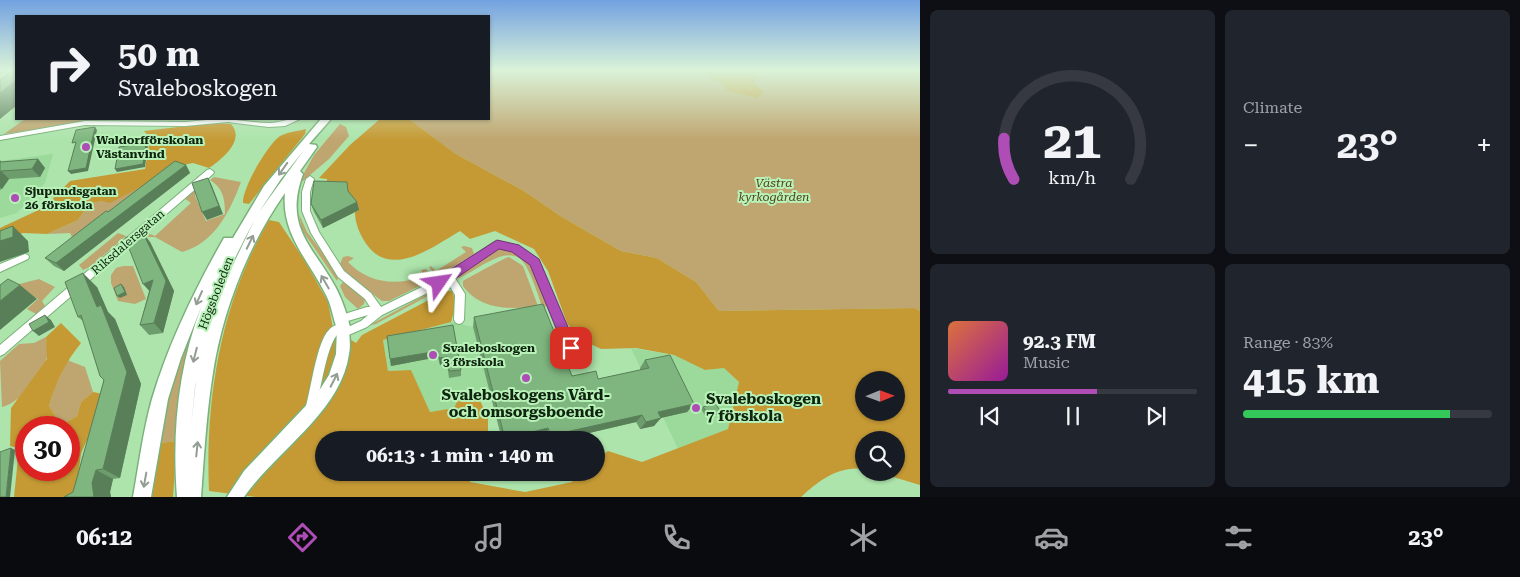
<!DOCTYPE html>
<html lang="en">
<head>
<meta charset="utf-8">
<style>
  body { margin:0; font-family:"Roboto Serif",serif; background:#20242c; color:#f1f3f6; height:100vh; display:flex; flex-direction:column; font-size:19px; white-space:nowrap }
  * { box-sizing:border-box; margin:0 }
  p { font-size:16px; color:#9ea1a6 }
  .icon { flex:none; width:28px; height:28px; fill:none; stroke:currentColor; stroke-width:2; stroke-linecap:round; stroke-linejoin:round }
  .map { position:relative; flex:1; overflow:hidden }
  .drawer { display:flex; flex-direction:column; gap:10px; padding:10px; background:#0d0f14; width:600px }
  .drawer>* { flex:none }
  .hud { position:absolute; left:15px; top:15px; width:475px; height:105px; border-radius:0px; box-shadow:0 1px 4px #0004; background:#171b24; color:#f1f3f6; overflow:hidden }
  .needle { width:32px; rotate:89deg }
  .fabs { position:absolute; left:855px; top:371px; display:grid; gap:10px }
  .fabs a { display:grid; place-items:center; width:50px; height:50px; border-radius:50%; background:#171b24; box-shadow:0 1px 4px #0004; font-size:25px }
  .speed { position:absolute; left:15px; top:416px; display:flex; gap:10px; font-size:25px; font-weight:700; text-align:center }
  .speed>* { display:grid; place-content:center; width:65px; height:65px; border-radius:50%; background:#171b24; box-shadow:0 1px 4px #0004; line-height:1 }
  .speed .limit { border:8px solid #d22; background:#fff; color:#111 }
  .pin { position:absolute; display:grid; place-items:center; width:42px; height:42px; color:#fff; margin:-21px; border-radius:10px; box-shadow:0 2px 8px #0006 }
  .me { position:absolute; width:55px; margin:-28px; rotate:58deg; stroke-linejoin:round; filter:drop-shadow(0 0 4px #0008) }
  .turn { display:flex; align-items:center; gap:18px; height:105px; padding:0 20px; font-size:22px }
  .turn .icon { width:65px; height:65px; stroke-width:2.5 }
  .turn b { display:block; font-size:35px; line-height:42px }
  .big { font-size:38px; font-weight:700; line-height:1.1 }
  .drawer .tile { flex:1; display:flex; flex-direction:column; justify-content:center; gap:8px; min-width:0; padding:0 18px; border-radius:8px; background:#20242c }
  .drawer .dial { align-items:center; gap:0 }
  .dial svg { height:130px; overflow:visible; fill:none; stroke:#363941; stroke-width:7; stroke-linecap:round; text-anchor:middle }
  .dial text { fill:#f1f3f6; stroke:none }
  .song { display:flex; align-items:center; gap:15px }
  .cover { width:60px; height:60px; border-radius:8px; background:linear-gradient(135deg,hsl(20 70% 55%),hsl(300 70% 35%)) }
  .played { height:5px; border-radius:2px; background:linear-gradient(90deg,#ad4db5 60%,#363941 60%) }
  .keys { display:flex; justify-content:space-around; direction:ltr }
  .heat { display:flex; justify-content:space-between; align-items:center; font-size:28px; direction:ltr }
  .charge { height:8px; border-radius:4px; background:linear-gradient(90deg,#34c759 83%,#363941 0) }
  .drawer .tiles { flex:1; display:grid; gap:10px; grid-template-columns:repeat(2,1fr) }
  .trip { position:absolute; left:315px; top:431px; width:290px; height:50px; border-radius:25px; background:#171b24; box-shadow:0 1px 4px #0004; font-weight:700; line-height:50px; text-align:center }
  .tab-bar { display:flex; height:80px; justify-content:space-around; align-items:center; background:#090b0e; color:#9ea1a6 }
  .tab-bar .icon { width:35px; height:35px }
  .tab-bar .current { color:#ad4db5 }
  .tab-bar b { font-size:22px; color:#f1f3f6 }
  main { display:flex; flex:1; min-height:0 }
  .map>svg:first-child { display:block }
  .built { fill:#9bda9b }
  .green { fill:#bfa56f }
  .forest { fill:#c59a35; fill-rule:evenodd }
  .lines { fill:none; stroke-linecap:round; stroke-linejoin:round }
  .minor-casing { stroke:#7ab17a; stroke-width:2 }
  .tertiary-casing { stroke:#7ab17a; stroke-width:3 }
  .secondary-casing { stroke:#7ab17a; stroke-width:3 }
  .minor { fill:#fff; fill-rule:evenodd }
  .tertiary { fill:#fff; fill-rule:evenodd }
  .secondary { fill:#fff; fill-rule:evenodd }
  .wall { fill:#6d9d6d }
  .shaded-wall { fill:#597f59 }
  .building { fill:#7fb67f; stroke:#597f59 }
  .oneway { stroke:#939d93 }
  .route { fill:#ad4db5; stroke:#703276 }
  .poi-dot { fill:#ad4db5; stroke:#b8f2b8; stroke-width:2 }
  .labels { text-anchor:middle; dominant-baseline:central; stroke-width:4; stroke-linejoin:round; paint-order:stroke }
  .poi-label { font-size:12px; font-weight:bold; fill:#0f250f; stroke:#b8f2b8; text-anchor:start }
  .park-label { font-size:12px; font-style:italic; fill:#503e15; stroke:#b8f2b8 }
  .street-label { font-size:12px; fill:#0f250f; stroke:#b8f2b8 }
  .near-poi-label { font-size:15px; font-weight:bold; fill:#0f250f; stroke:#b8f2b8 }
</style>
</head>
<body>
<main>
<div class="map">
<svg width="920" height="497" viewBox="0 0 920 497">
  <rect width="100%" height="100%" fill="#ace4ab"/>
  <path class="built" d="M 53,154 L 45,183 L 17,213 L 0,218 L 0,161 Z
    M 451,322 L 473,327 L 489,389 L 477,394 L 461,394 L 455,408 L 430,412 L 411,370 L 388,371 L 383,340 Z
    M 631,348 L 674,355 L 705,370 L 724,368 L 739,382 L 728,429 L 678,449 Z"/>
  <path class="green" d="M 489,70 L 920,70 L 920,311 L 915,308 L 719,311 L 696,282 L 657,258 L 621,251 L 562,217 L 524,191 L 456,154 L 409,119 L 489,119 Z
    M 25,119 L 102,119 L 4,134 Z
    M 340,124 L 346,127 L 349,136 L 329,159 L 297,186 L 314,155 Z
    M 214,177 L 241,182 C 230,211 215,243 182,252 L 155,237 L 138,237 L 145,232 L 155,236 L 191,203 L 184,198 L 193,191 L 196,192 L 195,196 L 206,221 L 225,214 C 225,199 223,188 210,180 Z
    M 153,180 L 73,239 L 70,233 L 47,234 L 78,220 L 89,204 L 102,201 Z
    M 299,214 L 307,232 L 339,275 L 337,281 L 302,230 Z
    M 118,233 L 126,236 L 90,267 L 83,270 L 79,265 Z
    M 464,246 L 472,248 L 474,254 L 437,277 L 429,267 L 431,266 L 436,271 L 466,252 L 461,247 Z
    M 498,249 C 529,247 540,281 547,306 L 544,307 L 541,304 C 537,292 533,279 527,268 C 512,236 476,273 456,279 L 456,276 Z
    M 348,256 L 354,258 L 348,262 C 369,284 397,286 424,276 L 421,270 L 426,269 L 434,279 L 389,301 L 382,301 L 346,274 L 340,264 L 343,257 Z
    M 509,257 L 523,266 L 538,306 C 511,310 480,310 463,286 L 463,281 C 470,277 506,257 509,257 Z
    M 123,266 L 133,266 L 146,299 L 135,304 L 118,301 L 111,283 L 111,275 L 116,268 Z
    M 215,275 L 177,441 L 160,443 L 167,400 L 187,341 Z
    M 39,279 L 55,287 L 42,301 L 45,306 L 36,314 L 27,309 L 38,299 L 25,292 L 0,289 Z
    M 343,282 L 365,298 L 364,304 L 358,309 L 345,297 L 340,286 Z
    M 440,287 L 441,289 L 376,324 L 368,326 Z
    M 46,337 C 46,344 49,355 46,360 C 39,377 20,403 2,407 L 0,361 L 19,344 L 34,343 Z
    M 67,360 L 85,367 L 93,392 L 81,402 L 77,416 L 61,425 L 49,406 L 56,382 Z"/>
  <path class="forest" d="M 700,70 L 760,70 L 755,76 L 754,84 L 763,91 L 762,94 L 757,98 L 726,90 L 721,82 L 715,81 Z
    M 380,119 L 409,119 L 456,154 L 524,191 L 562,217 L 621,251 L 657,258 L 696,282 L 719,311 L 915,308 L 920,311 L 920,485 L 880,473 L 896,472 L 896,440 L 864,440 L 864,469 C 839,465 818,481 801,497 L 257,497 L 209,491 C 205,398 221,302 269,220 L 279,222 L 305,261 L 328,302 L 333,328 L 356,343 L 362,335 L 446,291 L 452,291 C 457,301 454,312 451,322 L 383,340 L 388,371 L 411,370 L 430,412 L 454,408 L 461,394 L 477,394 L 488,418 L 488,437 L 484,440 L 324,440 L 324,472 L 470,473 L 470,482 L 525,492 L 572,482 L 580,473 L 596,472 L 596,459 L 608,451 L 642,462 L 728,429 L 739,382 L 724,368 L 705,370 L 674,355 L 636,348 L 601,349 L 578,338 L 567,323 L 548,271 L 534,249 L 495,231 L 470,239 L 460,231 C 434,246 392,279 367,245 C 360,235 355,224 355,212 L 359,210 L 325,189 L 327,179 L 319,178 L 350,145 ZM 864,380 L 896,380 L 896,412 L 864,412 Z
    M 212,123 L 231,124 C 246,140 221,160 209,168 L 193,163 L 183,165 L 110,203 L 102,201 L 89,204 L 78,220 L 47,234 L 23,233 L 0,242 L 0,228 L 45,207 L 70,181 L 145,169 L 150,138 L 144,131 Z
    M 306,129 L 305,134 L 249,204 L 243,203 C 242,188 268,144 280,136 C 288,132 298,131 306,129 Z
    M 61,323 L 81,343 C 65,363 56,381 49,406 L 61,425 L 77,416 L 81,402 L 93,392 L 103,394 L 99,414 L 81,453 L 76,495 L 72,497 L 14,497 L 19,448 L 10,446 L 11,408 L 47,359 L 46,337 ZM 26,428 L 69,428 L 69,470 L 26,470 Z
    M 177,441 L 173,497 L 152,497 L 160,443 Z"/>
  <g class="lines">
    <defs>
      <path id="minor" d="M 218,119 C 236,119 252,123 270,123 C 280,123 290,118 300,119 L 285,126 L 269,127 L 228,122 L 185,126 L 85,125 L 0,140 L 0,136 L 85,121 L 185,122 Z
        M 210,169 L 214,172 L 213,174 L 4,354 L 0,356 L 0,345 L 207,170 Z
        M 310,176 L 314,179 L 310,192 L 310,211 L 319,232 L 344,271 L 371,293 L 381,307 L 442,277 L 494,242 L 497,241 L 518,246 L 538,259 L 570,337 L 587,357 L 588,360 L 587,363 L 583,365 L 579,363 L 562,343 L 531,264 L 513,251 L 498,248 L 455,278 L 465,294 L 464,320 L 462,323 L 459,324 L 456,323 L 454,320 L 455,295 L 448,283 L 382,315 L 367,327 L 344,337 L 340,336 L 339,333 C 327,342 321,390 316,406 L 315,410 L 311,411 L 307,410 L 306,406 C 311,389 317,341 329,330 C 332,326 338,324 343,323 L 346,324 L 348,327 L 361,321 L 368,315 L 341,323 L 338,322 L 336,319 L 338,316 L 367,307 L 370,307 L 365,299 L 338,277 L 311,233 L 302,211 L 302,192 L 306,179 Z
        M 25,254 L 28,255 L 29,257 L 28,259 L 0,272 L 0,264 Z"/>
      <path id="tertiary" d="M 343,321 L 347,323 L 349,327 C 349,336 351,345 349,354 C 341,412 276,451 244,497 L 227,497 L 244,471 L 317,394 L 329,375 L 336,354 L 337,327 L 339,323 Z"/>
      <path id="secondary" d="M 321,119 L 331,119 L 309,144 L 316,145 L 317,147 L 300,171 L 303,174 C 283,229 314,246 337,290 C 343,302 347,315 350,327 L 348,331 L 343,333 L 338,331 C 333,320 332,306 326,295 C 309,260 281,235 285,193 C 247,247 221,314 212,379 C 206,418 204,458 201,497 L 177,497 C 172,431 178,367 202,305 L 181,358 L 168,399 L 151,497 L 133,497 C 139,464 143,431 152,399 C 169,342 195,289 224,238 L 233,238 L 264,186 ZM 304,150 L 259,212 L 281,179 ZM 254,221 L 229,273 L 210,324 C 220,288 236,254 254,221 ZM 196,380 L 191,427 L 195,387 Z"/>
    </defs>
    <use href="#minor" class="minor-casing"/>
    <use href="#tertiary" class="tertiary-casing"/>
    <use href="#secondary" class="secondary-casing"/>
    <use href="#minor" class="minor"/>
    <use href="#tertiary" class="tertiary"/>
    <use href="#secondary" class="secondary"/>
  </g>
  <path class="wall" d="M 38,159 L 45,168 L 40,177 L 9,179 L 2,189 L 0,190 L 0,160 L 2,162 Z
    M 186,165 L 190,173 L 64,271 L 54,266 L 45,258 L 108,212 Z
    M 349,190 L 349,193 L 357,202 L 359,210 L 323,228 L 314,212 L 311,204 Z
    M 150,242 L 174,291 L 163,333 L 149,335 L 140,325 L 149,291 Z
    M 97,287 L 108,312 L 115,319 L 141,384 L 120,478 L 113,479 L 110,492 L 111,497 L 64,497 L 73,492 L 104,380 L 83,321 L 78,317 Z
    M 474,317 L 572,376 L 598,379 L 640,370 L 640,368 L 645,360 L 694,404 L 687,412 L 660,418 L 654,426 L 640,429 L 636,422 L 568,438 L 568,440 L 547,440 L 545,436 L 527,440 L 502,440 L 473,327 Z
    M 453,325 L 461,370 L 461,376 L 449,378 L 447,363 L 440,365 L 438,357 L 391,366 L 390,359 Z
    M 703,407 L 719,414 L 706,417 L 701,409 Z"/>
  <path class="shaded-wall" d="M 16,80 L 16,106 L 0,119 L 0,93 Z
    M 95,127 L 97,130 L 88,171 L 71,174 L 68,171 Z
    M 146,143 L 148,145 L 145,167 L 117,172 L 115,169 Z
    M 38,159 L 45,168 L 40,177 L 32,169 Z
    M 186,165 L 190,173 L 64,271 L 56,263 Z
    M 1,171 L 9,179 L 2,189 L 0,187 L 0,172 Z
    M 208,178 L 212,186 L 223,214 L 207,220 L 202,212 Z
    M 357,202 L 359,210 L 323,228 L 321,220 Z
    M 13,226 L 28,241 L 29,252 L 0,262 L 0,241 Z
    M 142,231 L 150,242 L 174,291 L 163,333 L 154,323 L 166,281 Z
    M 83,273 L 97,287 L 108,312 L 115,319 L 141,384 L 120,478 L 103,469 L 104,314 L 97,307 Z
    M 153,280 L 152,294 L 143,284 Z
    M 121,284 L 124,287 L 127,295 L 120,298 L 117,296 Z
    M 20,285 L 37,299 L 0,330 L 0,301 Z
    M 45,315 L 51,320 L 55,327 L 39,336 L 33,331 Z
    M 438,351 L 438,357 L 391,366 L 390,359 Z
    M 447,357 L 447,363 L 440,365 L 439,358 Z
    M 694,404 L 687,412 L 652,420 L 658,412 Z
    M 721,412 L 719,414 L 706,417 L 709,415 Z
    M 642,415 L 636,422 L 563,439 L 566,432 Z
    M 661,418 L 654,426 L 640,429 L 646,422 Z
    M 548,428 L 545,436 L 527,440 L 505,440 L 505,439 Z
    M 11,448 L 15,450 L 10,497 L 6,497 Z
    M 96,470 L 113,479 L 110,492 L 111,497 L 94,497 L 92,483 Z"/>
  <path class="building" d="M 13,70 L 16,70 L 16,80 L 0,93 L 0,80 Z
    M 95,127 L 86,168 L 68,171 L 76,142 L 72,143 L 76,130 Z
    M 146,143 L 143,164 L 115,169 L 119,147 Z
    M 38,159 L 32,169 L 1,171 L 0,172 L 0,162 Z
    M 175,161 L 186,165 L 56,263 L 45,258 L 106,211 L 108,212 Z
    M 208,178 L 219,206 L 202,212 L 192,183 Z
    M 314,181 L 347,182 L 348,191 L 357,202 L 321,220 L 311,204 Z
    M 13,226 L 13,237 L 0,241 L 0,231 Z
    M 142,231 L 166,281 L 154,323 L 140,325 L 153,280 L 143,284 L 125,238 Z
    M 83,273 L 97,307 L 101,305 L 127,372 L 103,469 L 96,470 L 92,483 L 94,497 L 64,497 L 73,492 L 104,380 L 100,376 L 81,315 L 78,317 L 65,282 Z
    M 8,279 L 20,285 L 0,301 L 0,285 Z
    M 121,284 L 125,292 L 117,296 L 114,288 Z
    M 543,304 L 572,376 L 596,371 L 598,379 L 649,368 L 645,360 L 670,355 L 694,404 L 658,412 L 661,418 L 646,422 L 642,415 L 566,432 L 568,439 L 563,440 L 552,440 L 548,428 L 505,439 L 474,317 Z
    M 45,315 L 49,322 L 33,331 L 29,324 Z
    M 453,325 L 461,370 L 449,371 L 447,357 L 439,358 L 438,351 L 390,359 L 387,336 Z
    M 715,403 L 721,412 L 709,415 L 703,407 Z
    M 11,448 L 6,497 L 0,497 L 0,452 Z"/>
  <defs><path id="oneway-shaft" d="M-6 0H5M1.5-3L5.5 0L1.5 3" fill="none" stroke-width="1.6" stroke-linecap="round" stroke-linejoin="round" transform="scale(1.25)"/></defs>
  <g class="oneway">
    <use href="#oneway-shaft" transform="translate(283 169) rotate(125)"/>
    <use href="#oneway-shaft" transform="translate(250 242) rotate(-64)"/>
    <use href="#oneway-shaft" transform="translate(325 282) rotate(-120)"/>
    <use href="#oneway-shaft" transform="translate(199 298) rotate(114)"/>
    <use href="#oneway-shaft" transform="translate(195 355) rotate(104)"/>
    <use href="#oneway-shaft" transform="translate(334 380) rotate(-63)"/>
    <use href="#oneway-shaft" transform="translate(197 449) rotate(-84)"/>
    <use href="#oneway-shaft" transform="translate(145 480) rotate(100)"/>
  </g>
  <linearGradient id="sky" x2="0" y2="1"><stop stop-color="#72a1e0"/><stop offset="0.5" stop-color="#daf3d9"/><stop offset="1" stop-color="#daf3d9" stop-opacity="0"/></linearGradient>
  <rect width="920" height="140" fill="url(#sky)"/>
  <path class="route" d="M 497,240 L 519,245 L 539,259 L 577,348 L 575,352 L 566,352 L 530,265 L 512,252 L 499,249 L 443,287 L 434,287 L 433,283 L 434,280 Z"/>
  <g class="poi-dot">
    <circle cx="86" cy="147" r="5"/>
    <circle cx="15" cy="198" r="5"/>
    <circle cx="433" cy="355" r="5"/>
    <circle cx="526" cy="378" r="5"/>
    <circle cx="696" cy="408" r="5"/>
  </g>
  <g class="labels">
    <g class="poi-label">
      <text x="96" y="140">Waldorfförskolan<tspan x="96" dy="14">Västanvind</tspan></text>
      <text x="25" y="191">Sjupundsgatan<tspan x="25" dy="14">26 förskola</tspan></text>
      <text x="443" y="348">Svaleboskogen<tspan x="443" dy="14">3 förskola</tspan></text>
    </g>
    <g class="park-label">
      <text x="774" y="183">Västra<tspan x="774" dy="14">kyrkogården</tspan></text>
    </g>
    <g class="street-label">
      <text transform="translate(128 242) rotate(-41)">Riksdalersgatan</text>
      <text transform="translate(216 293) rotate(-69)">Högsboleden</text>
    </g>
    <g class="near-poi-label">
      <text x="526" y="395">Svaleboskogens Vård-<tspan x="526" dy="17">och omsorgsboende</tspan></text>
      <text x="706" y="399" text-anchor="start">Svaleboskogen<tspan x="706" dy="17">7 förskola</tspan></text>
    </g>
  </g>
</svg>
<div class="fabs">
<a><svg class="needle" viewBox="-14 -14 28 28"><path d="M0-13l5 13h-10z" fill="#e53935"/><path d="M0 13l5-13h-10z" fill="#9ea1a6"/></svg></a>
<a><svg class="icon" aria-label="search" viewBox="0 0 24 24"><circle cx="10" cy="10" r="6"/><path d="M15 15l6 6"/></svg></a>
</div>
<div class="speed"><div class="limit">30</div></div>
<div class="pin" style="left:571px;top:348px;background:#d93025"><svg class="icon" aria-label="arrive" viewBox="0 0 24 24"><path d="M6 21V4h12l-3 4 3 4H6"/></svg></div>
<svg class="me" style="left:439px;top:283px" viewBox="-20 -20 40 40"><path d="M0-17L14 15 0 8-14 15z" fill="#ad4db5" stroke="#fff" stroke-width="4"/></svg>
<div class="trip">06:13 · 1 min · 140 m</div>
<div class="hud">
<div class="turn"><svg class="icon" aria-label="right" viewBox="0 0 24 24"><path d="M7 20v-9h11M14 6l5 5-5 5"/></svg><div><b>50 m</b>Svaleboskogen</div></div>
</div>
</div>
<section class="drawer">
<div class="tiles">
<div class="tile dial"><svg viewBox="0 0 100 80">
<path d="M14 69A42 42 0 1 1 86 69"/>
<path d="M14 69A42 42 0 0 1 8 44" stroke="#ad4db5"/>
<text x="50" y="56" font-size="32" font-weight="700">21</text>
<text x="50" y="72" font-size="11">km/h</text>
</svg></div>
<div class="tile"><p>Climate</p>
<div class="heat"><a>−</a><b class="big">23°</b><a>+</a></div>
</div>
<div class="tile">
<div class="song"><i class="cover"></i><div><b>92.3 FM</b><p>Music</p></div></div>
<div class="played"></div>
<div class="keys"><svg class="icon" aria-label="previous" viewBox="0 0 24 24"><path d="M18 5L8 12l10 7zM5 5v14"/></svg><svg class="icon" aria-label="pause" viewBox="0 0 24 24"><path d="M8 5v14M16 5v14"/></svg><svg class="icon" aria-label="next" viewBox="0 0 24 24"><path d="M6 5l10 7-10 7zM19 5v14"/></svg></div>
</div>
<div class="tile"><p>Range · 83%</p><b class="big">415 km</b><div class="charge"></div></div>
</div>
</section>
</main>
<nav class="tab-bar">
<b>06:12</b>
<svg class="icon current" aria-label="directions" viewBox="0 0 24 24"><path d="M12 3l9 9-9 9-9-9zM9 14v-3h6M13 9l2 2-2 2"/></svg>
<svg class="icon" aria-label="music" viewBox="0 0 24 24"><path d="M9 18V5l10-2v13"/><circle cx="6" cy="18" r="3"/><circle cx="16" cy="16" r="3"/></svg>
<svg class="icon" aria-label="phone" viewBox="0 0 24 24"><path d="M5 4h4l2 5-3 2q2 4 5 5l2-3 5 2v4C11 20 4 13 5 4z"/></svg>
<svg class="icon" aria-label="climate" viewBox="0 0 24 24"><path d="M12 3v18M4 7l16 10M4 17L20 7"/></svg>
<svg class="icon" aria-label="car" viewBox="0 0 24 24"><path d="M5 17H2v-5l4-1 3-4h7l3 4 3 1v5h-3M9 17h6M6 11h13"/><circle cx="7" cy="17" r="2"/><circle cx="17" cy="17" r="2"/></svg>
<svg class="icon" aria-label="filters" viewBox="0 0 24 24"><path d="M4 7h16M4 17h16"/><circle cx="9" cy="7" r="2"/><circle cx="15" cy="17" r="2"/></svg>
<b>23°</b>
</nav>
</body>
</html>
